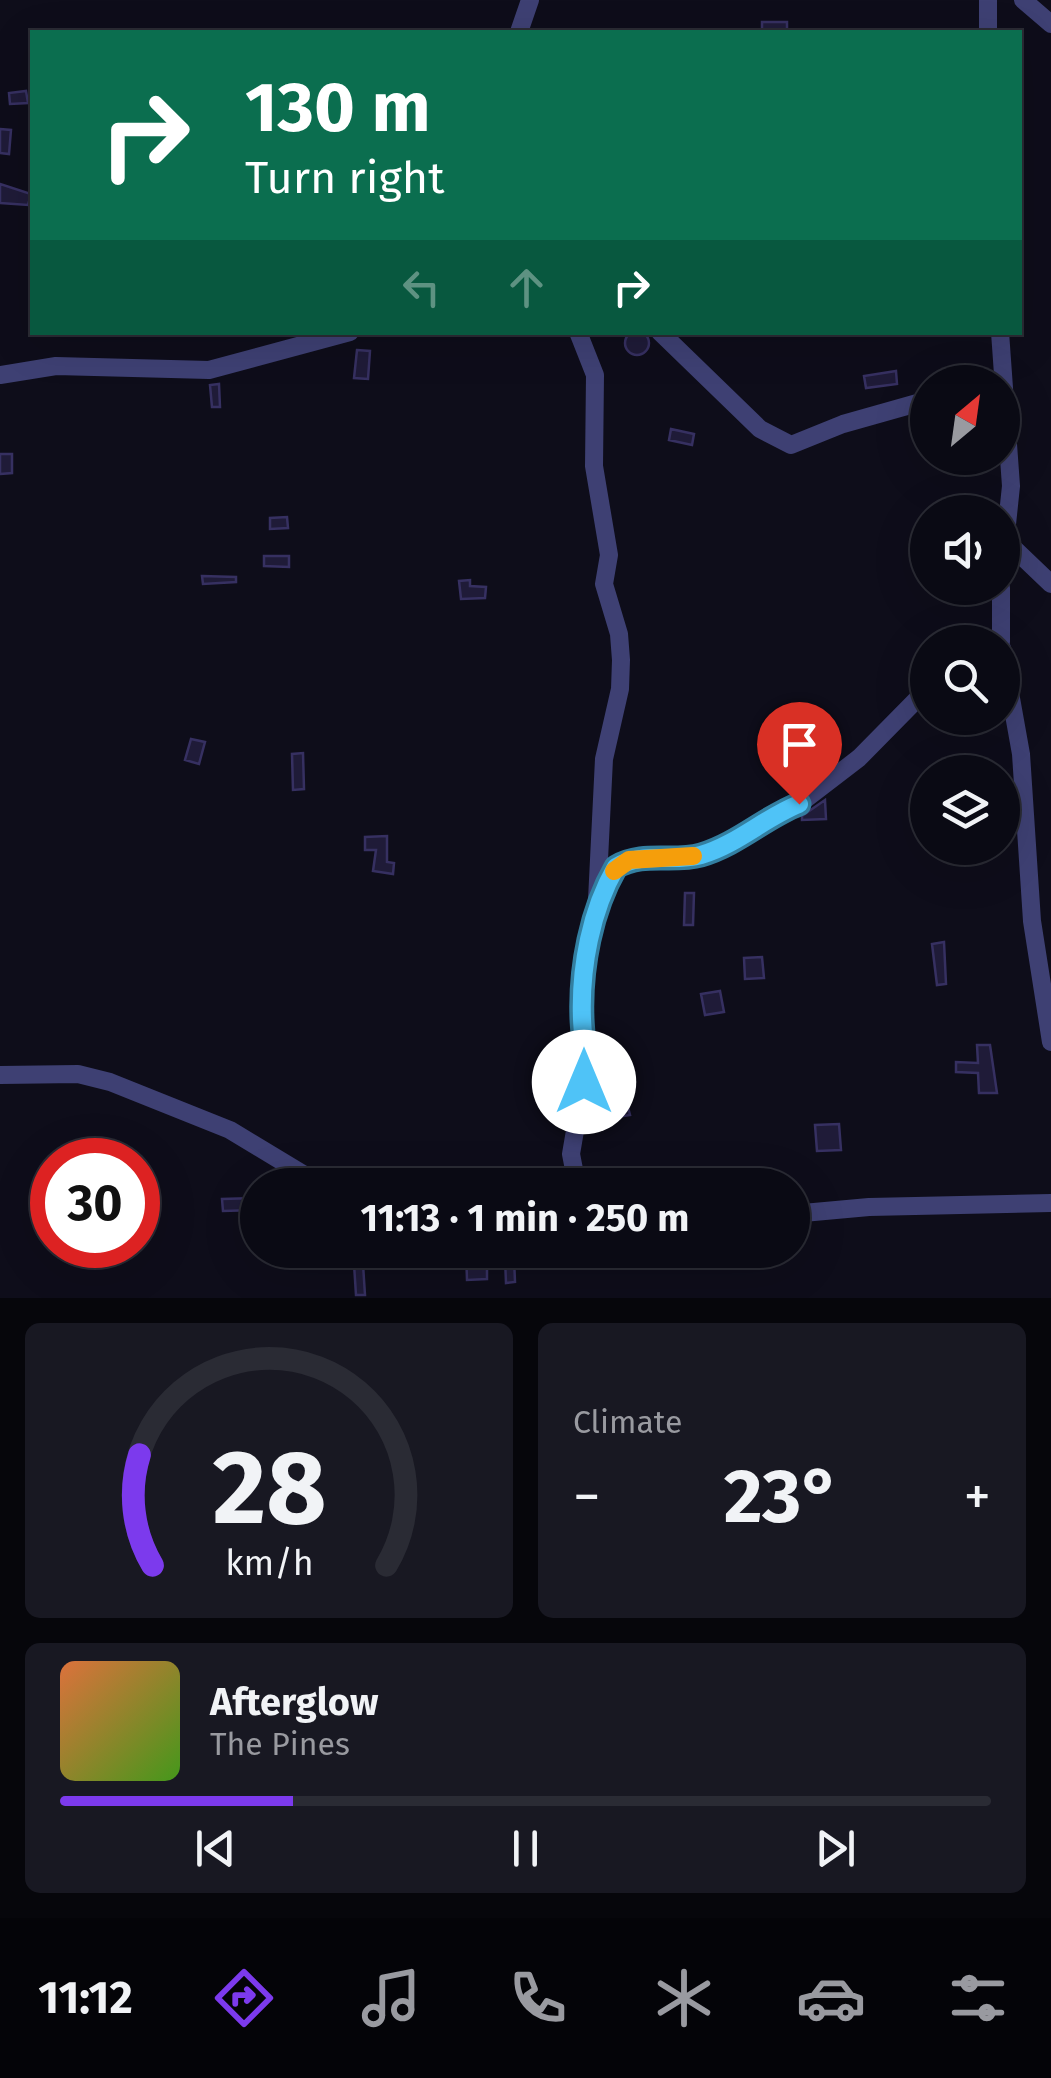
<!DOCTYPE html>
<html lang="en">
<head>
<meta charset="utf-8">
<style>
  body { margin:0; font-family:"Fira Sans",sans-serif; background:#181822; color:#f1f3f6; height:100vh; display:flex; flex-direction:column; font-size:38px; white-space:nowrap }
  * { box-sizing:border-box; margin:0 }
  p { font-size:32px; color:#999aa0 }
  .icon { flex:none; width:55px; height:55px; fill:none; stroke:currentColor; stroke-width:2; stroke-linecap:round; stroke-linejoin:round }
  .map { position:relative; height:1298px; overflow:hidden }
  .details { display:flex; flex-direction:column; gap:25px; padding:25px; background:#06060b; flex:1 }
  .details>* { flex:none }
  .top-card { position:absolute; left:30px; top:30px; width:992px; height:305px; border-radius:0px; box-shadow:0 10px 40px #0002,0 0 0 2px #2a2b34; background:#0b6e4f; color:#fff; overflow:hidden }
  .needle { width:65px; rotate:29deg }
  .controls { position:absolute; left:910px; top:365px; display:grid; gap:20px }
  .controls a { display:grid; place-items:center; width:110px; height:110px; border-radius:50%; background:#0a0a14; box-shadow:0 10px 40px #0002,0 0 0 2px #2a2b34; font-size:50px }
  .speed { position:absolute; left:30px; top:1138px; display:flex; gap:20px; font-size:50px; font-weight:700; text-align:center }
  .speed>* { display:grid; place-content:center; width:130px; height:130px; border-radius:50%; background:#0a0a14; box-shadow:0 10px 40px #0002,0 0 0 2px #2a2b34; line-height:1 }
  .speed .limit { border:15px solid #d22; background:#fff; color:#111 }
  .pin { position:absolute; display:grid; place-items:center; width:85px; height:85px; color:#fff; margin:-102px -42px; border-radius:50% 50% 50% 0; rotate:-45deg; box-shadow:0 0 10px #0007 }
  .pin .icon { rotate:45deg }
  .me { position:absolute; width:110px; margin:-55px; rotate:0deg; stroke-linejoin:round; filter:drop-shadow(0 0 8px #0008) }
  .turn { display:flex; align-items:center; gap:35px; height:210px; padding:0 50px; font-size:45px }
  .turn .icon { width:130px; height:130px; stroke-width:2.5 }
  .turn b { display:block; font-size:70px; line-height:85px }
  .lanes { display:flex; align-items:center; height:95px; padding:0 50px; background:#0003; justify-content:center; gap:50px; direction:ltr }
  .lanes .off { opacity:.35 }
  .big { font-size:75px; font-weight:700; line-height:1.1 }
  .details .card { flex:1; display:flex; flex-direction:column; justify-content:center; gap:15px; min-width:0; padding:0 35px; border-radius:15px; background:#181822 }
  .details .dial { align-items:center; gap:0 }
  .dial svg { height:260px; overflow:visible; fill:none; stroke:#2a2b34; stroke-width:7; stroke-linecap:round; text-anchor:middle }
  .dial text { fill:#f1f3f6; stroke:none }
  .song { display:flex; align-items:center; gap:30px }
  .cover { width:120px; height:120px; border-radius:15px; background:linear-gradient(135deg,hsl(20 70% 55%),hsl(100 70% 35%)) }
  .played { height:10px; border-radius:5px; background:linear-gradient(90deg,#7c3aed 25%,#2a2b34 25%) }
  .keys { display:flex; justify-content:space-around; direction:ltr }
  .heat { display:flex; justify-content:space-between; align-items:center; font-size:55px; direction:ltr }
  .details .tiles { flex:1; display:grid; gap:25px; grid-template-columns:1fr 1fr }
  .card:last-child { grid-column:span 2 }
  .trip { position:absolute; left:240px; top:1168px; width:570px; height:100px; border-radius:50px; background:#0a0a14; box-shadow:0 10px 40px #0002,0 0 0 2px #2a2b34; font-weight:700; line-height:100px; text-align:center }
  .menu { display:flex; height:160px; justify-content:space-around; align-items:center; background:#040408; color:#999aa0 }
  .menu .icon { width:70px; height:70px }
  .menu .active { color:#7c3aed }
  .menu b { font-size:45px; color:#f1f3f6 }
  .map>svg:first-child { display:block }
  .building { fill:#1f1b38; stroke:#363061; stroke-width:2.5 }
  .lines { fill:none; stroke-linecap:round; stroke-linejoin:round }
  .minor { stroke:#3e4073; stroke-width:18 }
  .route-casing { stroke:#337fa1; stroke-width:25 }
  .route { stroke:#4fc3f7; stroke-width:18 }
  .slow { stroke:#f59e0b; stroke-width:18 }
</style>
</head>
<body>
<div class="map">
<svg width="1051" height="1298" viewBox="0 0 1051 1298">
  <rect width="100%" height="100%" fill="#0e0d1a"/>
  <path class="building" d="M 762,22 L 787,22 L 787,32 L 762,32 Z
    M 26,91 L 28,103 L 10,104 L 9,93 Z
    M 0,129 L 11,130 L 9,154 L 0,153 Z
    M 0,184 L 31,194 L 28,205 L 0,203 Z
    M625 343a12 12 0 1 1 24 0a12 12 0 1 1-24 0Z
    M 357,350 L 370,351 L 368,379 L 354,378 Z
    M 896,371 L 897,384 L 866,388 L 864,376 Z
    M 219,384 L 220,407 L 212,407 L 210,385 Z
    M 671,429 L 694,434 L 692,445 L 669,440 Z
    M 0,454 L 12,454 L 12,473 L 0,474 Z
    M 287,517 L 288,528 L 270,529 L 270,518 Z
    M 264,556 L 289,556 L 289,567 L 264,566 Z
    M 202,576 L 236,577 L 236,582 L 203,584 Z
    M 470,580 L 470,586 L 486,587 L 485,598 L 461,599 L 459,581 Z
    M 191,739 L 205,742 L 199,764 L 185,760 Z
    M 303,753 L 304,789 L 293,790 L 292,754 Z
    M 825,800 L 826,819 L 802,820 L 802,816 Z
    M 387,836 L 387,862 L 394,863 L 393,874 L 373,871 L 376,850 L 365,850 L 365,837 Z
    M 685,893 L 694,893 L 693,925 L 684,925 Z
    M 944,942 L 946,984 L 937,985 L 932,944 Z
    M 762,957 L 764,978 L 745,979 L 744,958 Z
    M 720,991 L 724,1012 L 705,1015 L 701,994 Z
    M 977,1045 L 990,1045 L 997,1093 L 979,1093 L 978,1073 L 956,1072 L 956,1062 L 978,1063 Z
    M 627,1103 L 630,1115 L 610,1118 L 607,1106 Z
    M 839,1124 L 841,1150 L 817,1151 L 815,1125 Z
    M 257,1198 L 257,1210 L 223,1211 L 222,1199 Z
    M 389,1250 L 405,1250 L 405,1263 L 390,1264 Z
    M 466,1250 L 487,1250 L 487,1279 L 467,1280 Z
    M 505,1258 L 514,1258 L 515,1282 L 506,1283 Z
    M 354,1264 L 363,1264 L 365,1295 L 356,1295 Z"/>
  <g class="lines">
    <path class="minor" d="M 1023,0 L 1051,24
      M 519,32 L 530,0
      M 988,32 L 988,0
      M 660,332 L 760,429 L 791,445 L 843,424 L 928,400
      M 1000,332 L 1011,486 L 1002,572
      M 0,375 L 56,366 L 209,370 L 350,332
      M 1006,541 L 1051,584
      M 1001,588 L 1001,642
      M 1002,648 L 1021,754 L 1032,921 L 1051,1042
      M 599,895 L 616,867 L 629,860 L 701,855 L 748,835 L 776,814 L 799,804 L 859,758 L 928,688
      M 0,1075 L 78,1074 L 110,1082 L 230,1130 L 321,1185
      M 577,1185 L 571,1154 L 587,1061 L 582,993 L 597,900 L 604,759 L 620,689 L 621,660 L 619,634 L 604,584 L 609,555 L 594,466 L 595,375 L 578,332
      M 792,1214 L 869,1207 L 1051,1203"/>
  </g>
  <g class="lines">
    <defs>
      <path id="route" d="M 584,1082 C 587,1060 583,1041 582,1019 C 580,968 591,910 616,867 C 644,851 672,863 701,855 C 738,844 764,818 799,804"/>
    </defs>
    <use href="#route" class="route-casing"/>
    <use href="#route" class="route"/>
    <path class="slow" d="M 614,871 L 629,860 L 693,856"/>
  </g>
</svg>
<div class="controls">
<a><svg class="needle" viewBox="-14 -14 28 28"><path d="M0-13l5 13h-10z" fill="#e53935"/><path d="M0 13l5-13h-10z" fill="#999aa0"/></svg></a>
<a><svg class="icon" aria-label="sound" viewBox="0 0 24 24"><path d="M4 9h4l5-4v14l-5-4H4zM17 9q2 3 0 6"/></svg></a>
<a><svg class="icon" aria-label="search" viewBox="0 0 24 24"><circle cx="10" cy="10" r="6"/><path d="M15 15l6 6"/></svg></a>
<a><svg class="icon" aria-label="layers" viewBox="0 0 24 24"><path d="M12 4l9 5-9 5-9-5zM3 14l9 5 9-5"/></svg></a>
</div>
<div class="speed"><div class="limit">30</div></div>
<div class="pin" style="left:799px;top:804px;background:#d93025"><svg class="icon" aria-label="arrive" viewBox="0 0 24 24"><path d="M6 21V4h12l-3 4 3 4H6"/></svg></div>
<svg class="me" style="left:584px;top:1082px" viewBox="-20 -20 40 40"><circle r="19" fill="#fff"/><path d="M0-13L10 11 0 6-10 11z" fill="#4fc3f7"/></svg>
<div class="trip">11:13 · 1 min · 250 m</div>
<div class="top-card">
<div class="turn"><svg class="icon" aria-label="right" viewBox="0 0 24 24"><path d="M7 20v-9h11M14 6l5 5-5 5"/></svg><div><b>130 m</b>Turn right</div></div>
<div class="lanes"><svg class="icon off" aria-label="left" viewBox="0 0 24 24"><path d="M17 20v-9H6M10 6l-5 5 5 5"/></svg><svg class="icon off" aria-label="ahead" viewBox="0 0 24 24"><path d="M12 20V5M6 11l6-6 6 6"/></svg><svg class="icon" aria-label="right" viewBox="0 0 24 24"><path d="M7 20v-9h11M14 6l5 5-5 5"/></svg></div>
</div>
</div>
<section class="details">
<div class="tiles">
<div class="card dial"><svg viewBox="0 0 100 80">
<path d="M14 69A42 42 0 1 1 86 69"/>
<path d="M14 69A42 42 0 0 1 10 35" stroke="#7c3aed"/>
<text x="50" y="56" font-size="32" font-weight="700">28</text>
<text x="50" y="72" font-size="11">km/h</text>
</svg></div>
<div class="card"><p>Climate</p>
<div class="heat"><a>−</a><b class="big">23°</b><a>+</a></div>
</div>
<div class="card">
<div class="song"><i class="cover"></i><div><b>Afterglow</b><p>The Pines</p></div></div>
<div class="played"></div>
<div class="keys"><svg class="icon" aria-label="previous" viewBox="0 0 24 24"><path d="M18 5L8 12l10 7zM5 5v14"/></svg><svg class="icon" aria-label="pause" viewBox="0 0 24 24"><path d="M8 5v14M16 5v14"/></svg><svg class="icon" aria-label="next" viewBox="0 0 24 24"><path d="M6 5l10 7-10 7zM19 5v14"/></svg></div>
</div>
</div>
</section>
<nav class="menu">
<b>11:12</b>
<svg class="icon active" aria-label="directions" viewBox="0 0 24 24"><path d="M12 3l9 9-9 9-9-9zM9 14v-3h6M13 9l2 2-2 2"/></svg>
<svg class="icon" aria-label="music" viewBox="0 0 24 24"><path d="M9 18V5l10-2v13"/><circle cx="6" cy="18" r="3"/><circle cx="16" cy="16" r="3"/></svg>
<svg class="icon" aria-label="phone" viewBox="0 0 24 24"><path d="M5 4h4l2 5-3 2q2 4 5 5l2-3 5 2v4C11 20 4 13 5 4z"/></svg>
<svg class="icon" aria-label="climate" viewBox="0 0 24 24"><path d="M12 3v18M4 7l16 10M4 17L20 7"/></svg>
<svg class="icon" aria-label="car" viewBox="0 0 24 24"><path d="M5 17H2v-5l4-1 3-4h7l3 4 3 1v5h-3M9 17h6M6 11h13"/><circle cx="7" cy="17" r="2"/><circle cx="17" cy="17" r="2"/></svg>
<svg class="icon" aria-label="filters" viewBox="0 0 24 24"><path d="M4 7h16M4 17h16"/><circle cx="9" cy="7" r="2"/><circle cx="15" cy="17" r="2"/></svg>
</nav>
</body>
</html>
